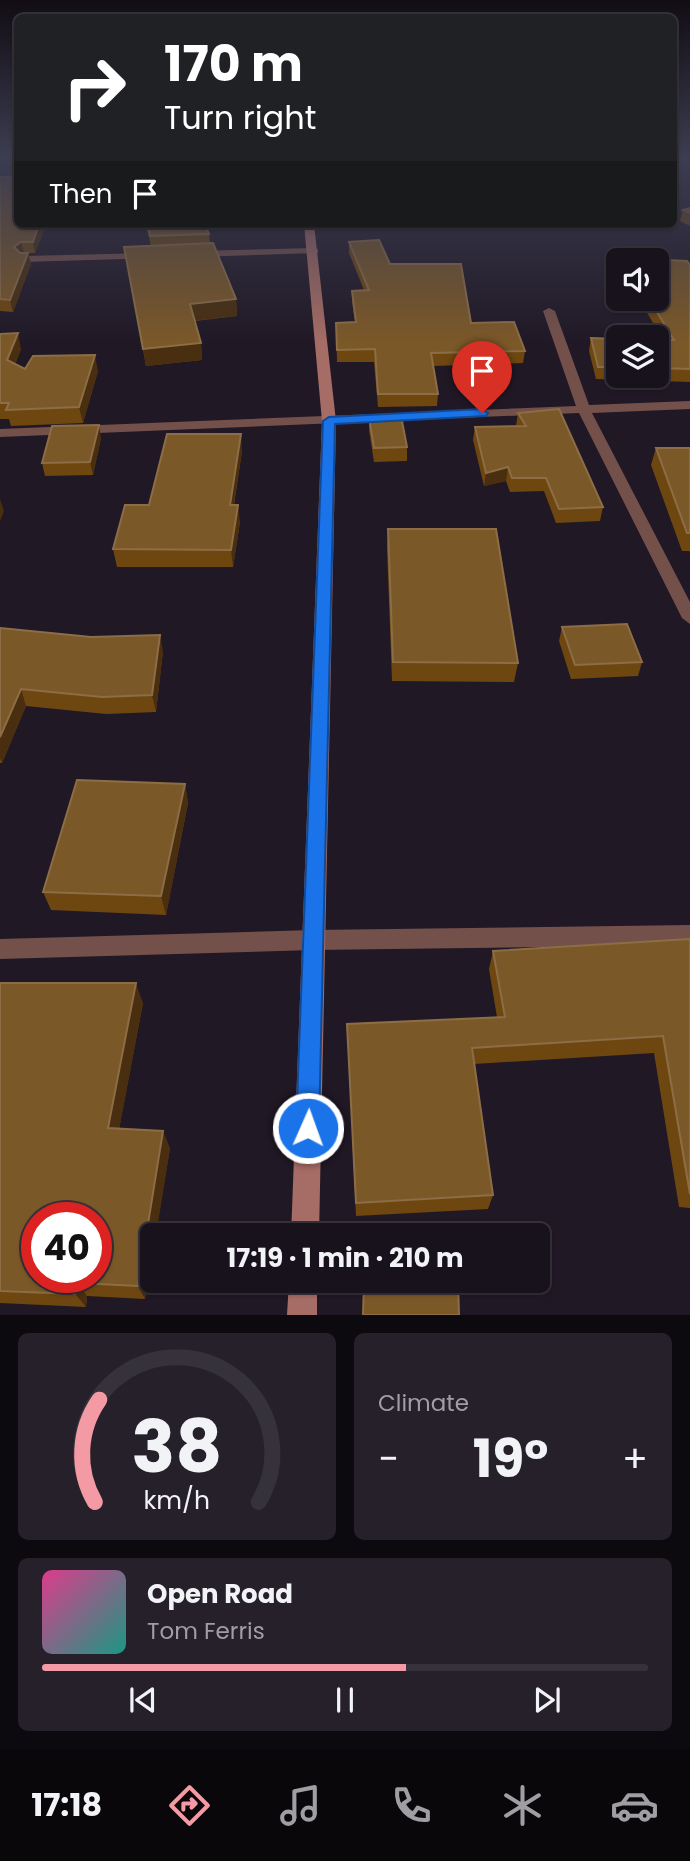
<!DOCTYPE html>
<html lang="en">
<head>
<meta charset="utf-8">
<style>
  body { margin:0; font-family:Poppins,sans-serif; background:#252029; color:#f1f3f6; height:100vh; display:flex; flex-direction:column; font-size:26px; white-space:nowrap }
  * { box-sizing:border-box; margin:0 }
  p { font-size:23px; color:#9f9ea3 }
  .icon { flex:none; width:38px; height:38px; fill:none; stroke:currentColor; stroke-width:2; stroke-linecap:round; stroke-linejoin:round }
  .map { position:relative; height:1315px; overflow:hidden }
  .side { display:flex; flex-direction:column; gap:18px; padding:18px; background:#0d0a0f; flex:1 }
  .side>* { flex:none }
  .guide { position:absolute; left:14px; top:14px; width:663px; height:214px; border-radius:10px; box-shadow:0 2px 5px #0004,0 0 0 2px #36323b; background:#202124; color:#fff; overflow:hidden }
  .controls { position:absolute; left:606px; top:248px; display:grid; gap:14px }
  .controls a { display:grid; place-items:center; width:63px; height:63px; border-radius:10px; background:#18121c; box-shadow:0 2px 5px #0004,0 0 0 2px #36323b; font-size:35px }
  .speed { position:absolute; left:21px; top:1202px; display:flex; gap:14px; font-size:35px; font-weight:700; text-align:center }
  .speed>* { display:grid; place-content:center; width:91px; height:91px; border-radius:50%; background:#18121c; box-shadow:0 2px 5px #0004,0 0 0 2px #36323b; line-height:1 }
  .speed .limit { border:10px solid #d22; background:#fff; color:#111 }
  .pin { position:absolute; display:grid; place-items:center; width:60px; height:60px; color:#fff; margin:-72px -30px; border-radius:50% 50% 50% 0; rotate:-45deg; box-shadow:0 0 7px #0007 }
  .pin .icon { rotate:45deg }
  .me { position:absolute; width:77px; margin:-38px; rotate:2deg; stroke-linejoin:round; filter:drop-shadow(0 0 5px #0008) }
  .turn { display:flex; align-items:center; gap:24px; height:147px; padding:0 35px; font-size:32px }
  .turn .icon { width:91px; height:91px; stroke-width:2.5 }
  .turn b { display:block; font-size:49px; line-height:60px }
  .then { display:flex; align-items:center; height:66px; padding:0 35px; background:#0003; gap:14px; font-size:26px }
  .big { font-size:52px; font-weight:700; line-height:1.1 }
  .side .widget { flex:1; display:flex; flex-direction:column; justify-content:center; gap:10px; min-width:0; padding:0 24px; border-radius:10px; background:#252029 }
  .side .dial { align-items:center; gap:0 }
  .dial svg { height:182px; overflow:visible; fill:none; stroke:#36323b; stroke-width:7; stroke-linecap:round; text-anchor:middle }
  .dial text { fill:#f1f3f6; stroke:none }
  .song { display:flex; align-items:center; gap:21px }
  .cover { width:84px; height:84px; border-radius:10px; background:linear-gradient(135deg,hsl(330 70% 55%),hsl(170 70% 35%)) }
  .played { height:7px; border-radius:4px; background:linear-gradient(90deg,#f49aa4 60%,#36323b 60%) }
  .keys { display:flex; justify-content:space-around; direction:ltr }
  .heat { display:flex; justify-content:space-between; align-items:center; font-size:38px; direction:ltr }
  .side .tiles { flex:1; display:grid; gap:18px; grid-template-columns:1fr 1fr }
  .widget:last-child { grid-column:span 2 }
  .trip { position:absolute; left:140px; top:1223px; width:410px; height:70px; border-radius:10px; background:#18121c; box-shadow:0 2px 5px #0004,0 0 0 2px #36323b; font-weight:700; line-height:70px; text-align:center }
  .tab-bar { display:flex; height:112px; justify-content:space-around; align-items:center; background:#0a070b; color:#9f9ea3 }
  .tab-bar .icon { width:49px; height:49px }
  .tab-bar .selected { color:#f49aa4 }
  .tab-bar b { font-size:32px; color:#f1f3f6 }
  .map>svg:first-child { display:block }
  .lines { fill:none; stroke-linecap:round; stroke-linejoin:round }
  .street { fill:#74504b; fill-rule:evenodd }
  .secondary { fill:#a66d66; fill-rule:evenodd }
  .wall { fill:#6e4710 }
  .shaded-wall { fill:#492e0f }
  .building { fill:#7b5828; stroke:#8c6d46; stroke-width:2; fill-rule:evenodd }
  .route { fill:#1a73e8; stroke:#114b97; stroke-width:2 }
</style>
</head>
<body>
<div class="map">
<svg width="690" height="1315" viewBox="0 0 690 1315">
  <rect width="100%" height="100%" fill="#201825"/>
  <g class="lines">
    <path class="street" d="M 314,248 L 318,249 L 318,253 L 195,257 L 190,254 L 195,251 Z
      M 150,253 L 155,256 L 154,258 L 24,262 L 19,259 L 24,256 Z
      M 549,308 L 555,311 L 589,405 L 690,401 L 690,409 L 592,413 L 690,602 L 690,624 L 682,618 L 579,413 L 0,437 L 0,429 L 576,406 L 543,311 Z
      M 690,925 L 690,945 L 313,950 L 0,959 L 0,939 L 313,930 Z"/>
    <path class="secondary" d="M 304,224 L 314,224 L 336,421 L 319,1236 L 291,1236 L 322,421 Z
      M 289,1281 L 317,1281 L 317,1315 L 287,1315 Z"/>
  </g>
  <path class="wall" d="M 0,177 L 18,224 L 46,224 L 35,253 L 28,253 L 31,264 L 13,312 L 0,311 Z
    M 690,208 L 690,226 L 680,221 L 683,210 Z
    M 146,224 L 205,224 L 209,234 L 210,243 L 236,299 L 237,316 L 195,321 L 201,343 L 202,360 L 146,366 L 127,263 L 151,246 Z
    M 349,242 L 390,264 L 471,323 L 525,351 L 523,363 L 433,366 L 438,394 L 437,406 L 378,407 L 374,362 L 337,362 L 336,323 L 355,322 L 352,302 L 352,291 L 364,290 L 349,253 Z
    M 624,258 L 687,261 L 690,265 L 690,382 L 596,379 L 589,351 L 591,338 L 618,339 L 618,376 L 656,376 L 656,340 L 663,340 L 639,299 L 656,299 L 656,261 L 623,261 Z
    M 0,334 L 21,349 L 15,364 L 25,369 L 98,371 L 83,423 L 11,426 L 9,419 L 0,419 Z
    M 518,413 L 603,507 L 600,521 L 556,523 L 544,491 L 510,492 L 506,481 L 484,486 L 473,440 L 475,427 L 516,426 Z
    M 369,417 L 407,447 L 407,461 L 374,462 L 369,430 Z
    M 101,438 L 93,475 L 45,476 L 42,463 Z
    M 656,448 L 690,448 L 690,552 L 689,551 L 682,551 L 651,465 Z
    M 242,451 L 234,505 L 240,522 L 233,567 L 117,567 L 113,549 L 149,505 Z
    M 388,529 L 518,663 L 514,682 L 392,681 L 387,548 Z
    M 562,627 L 642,662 L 638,676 L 571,679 L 559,641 Z
    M 0,628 L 163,651 L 156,712 L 106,714 L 26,706 L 2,763 L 0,763 Z
    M 185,784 L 188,803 L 166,915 L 51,910 L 43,892 Z
    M 690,939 L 690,1208 L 679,1207 L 654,1053 L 474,1064 L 493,1195 L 488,1209 L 356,1216 L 347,1024 L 497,1017 L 489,969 L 493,951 Z
    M 0,983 L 143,1003 L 119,1129 L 170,1148 L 145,1299 L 87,1296 L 86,1307 L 0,1303 Z"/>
  <path class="shaded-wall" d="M 39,224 L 46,224 L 35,253 L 33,242 Z
    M 21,242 L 24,253 L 17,258 L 14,247 Z
    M 28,253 L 31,264 L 13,312 L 10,300 Z
    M 236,299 L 237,316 L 192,321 L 190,304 Z
    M 18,333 L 21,349 L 11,376 L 7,360 Z
    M 201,343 L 202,360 L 146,366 L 143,349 Z
    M 95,355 L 98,371 L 83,423 L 79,407 Z
    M 99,425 L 101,438 L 93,475 L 90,462 Z
    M 241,434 L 242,451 L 231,522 L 230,505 Z
    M 508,467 L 506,481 L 484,486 L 486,473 Z
    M 0,499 L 4,511 L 0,521 Z
    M 238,505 L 240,522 L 233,567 L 231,550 Z
    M 160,635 L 163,651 L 156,712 L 152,695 Z
    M 21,689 L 26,706 L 2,763 L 0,758 L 0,737 Z
    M 185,784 L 188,803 L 166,915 L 161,896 Z
    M 136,983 L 143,1003 L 116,1146 L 108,1128 Z
    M 163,1131 L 170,1148 L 156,1236 L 152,1236 L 152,1256 L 145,1299 L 138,1286 Z
    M 78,1283 L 87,1296 L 86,1307 L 75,1294 Z"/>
  <path class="building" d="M 0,177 L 18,177 L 18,224 L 39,224 L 33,242 L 21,242 L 14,247 L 20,253 L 28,253 L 10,300 L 0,299 Z
    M 690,208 L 690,213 L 683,210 Z
    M 147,224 L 205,224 L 209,234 L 150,236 Z
    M 379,240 L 390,264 L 461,264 L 471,323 L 514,322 L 525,351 L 431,353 L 438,394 L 378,394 L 375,349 L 337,350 L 336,323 L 356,322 L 352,291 L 369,290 L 349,242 Z
    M 213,243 L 236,299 L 190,304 L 201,343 L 143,349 L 124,247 Z
    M 624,258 L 687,261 L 690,265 L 690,369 L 656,368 L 656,340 L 674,340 L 649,299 L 656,299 L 656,261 L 626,261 Z
    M 18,333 L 7,360 L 25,369 L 33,356 L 95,355 L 79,407 L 6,410 L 9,403 L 0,403 L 0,334 Z
    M 591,338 L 618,339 L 618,367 L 598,367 Z
    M 559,409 L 603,507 L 559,509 L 546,478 L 512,478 L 508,467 L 486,473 L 475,427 L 526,426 L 518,413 Z
    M 401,416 L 407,447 L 374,448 L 369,417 Z
    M 99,425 L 90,462 L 42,463 L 52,426 Z
    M 167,434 L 241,434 L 230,505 L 238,505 L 231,550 L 113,549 L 125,505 L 149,505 Z
    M 656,448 L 690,448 L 690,533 L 687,533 Z
    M 388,529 L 496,529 L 518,663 L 393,662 Z
    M 627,624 L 642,662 L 575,665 L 562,627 Z
    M 0,628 L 91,637 L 160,635 L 152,695 L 102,697 L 21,689 L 0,737 Z
    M 77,780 L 185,784 L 161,896 L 43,892 Z
    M 690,939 L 690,1194 L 663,1036 L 472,1048 L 493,1195 L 356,1203 L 347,1024 L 505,1017 L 493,951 Z
    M 0,983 L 136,983 L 108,1128 L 163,1131 L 138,1286 L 78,1283 L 75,1294 L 0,1291 ZM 37,1218 L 96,1218 L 96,1278 L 37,1278 Z
    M 364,1281 L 458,1281 L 459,1315 L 363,1315 Z"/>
  <linearGradient id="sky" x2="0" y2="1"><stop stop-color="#120d14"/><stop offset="0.46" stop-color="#3c3d51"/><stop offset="1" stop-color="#3c3d51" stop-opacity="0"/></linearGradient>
  <rect width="690" height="343" fill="url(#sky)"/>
  <path class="route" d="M 482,409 L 488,413 L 486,416 L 335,424 L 319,1128 L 316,1136 L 308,1140 L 299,1136 L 296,1128 L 323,421 L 329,417 Z"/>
</svg>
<div class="controls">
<a><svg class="icon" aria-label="sound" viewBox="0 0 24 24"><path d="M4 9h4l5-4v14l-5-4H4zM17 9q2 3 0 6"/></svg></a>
<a><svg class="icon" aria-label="layers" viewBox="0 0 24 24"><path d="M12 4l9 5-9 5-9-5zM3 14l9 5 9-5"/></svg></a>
</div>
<div class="speed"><div class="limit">40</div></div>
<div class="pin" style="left:482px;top:413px;background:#d93025"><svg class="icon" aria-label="arrive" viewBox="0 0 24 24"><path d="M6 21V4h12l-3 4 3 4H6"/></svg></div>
<svg class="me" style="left:308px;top:1128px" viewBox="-20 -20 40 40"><circle r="17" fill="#1a73e8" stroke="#fff" stroke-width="3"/><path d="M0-11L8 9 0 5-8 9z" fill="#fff"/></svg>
<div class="trip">17:19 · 1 min · 210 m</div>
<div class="guide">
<div class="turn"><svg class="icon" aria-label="right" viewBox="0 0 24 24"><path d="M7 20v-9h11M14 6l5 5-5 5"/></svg><div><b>170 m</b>Turn right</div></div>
<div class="then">Then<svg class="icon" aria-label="arrive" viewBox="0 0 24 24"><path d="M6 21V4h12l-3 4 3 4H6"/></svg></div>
</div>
</div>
<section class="side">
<div class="tiles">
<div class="widget dial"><svg viewBox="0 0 100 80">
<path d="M14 69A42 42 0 1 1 86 69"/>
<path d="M14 69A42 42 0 0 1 16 24" stroke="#f49aa4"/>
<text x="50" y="56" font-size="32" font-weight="700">38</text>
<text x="50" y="72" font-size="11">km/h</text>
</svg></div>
<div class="widget"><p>Climate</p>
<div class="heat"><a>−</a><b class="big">19°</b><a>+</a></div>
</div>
<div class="widget">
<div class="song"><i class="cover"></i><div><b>Open Road</b><p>Tom Ferris</p></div></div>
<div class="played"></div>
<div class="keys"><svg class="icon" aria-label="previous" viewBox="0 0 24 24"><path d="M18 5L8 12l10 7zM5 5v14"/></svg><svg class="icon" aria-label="pause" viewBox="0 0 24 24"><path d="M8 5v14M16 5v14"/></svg><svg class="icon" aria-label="next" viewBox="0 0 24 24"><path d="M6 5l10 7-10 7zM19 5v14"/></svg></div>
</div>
</div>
</section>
<nav class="tab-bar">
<b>17:18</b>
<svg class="icon selected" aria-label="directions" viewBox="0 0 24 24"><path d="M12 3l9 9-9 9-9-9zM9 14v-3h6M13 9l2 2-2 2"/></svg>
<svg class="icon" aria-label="music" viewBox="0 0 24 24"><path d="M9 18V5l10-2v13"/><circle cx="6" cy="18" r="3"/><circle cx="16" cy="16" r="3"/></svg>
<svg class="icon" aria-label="phone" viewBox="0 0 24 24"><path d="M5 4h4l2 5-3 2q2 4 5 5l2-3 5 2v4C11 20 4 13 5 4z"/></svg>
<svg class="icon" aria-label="climate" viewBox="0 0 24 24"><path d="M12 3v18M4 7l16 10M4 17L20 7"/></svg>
<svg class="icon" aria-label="car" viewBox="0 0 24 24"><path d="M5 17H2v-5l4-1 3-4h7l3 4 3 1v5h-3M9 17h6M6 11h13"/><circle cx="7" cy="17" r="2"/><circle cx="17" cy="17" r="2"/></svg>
</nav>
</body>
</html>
